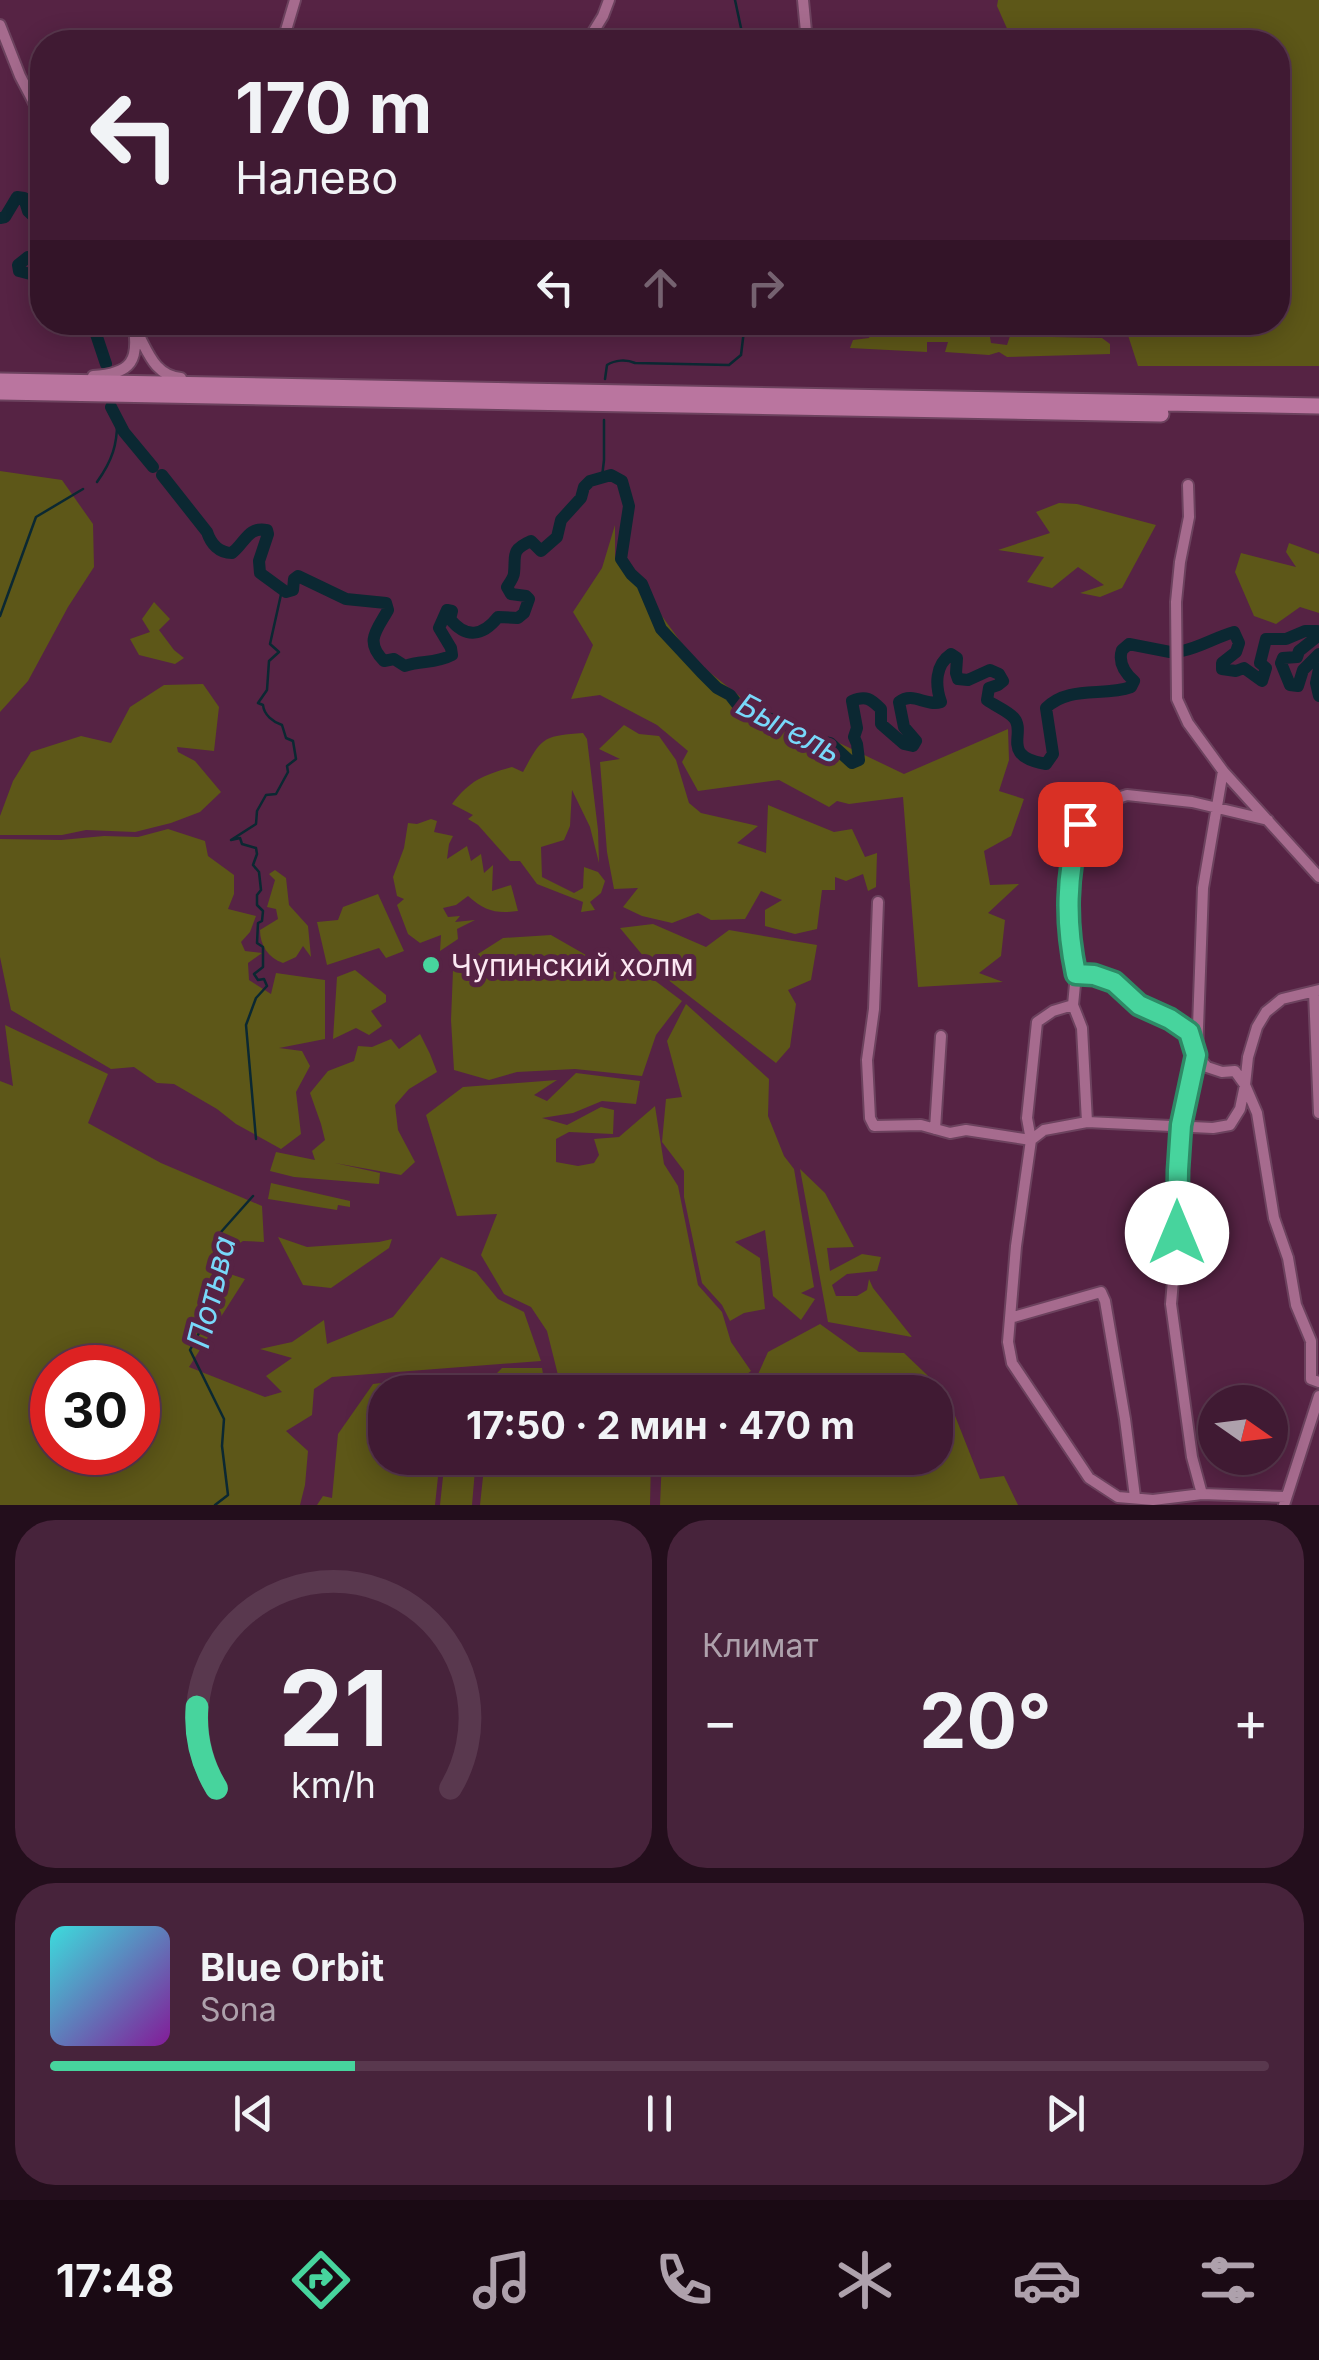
<!DOCTYPE html>
<html lang="ru">
<head>
<meta charset="utf-8">
<style>
  body { margin:0; font-family:Inter,sans-serif; background:#47233b; color:#f1f3f6; height:100vh; display:flex; flex-direction:column; font-size:38px; white-space:nowrap }
  * { box-sizing:border-box; margin:0 }
  p { font-size:32px; color:#aea1ac }
  .icon { flex:none; width:55px; height:55px; fill:none; stroke:currentColor; stroke-width:2; stroke-linecap:round; stroke-linejoin:round }
  .map { position:relative; height:1505px; overflow:hidden }
  .panel { display:flex; flex-direction:column; gap:15px; padding:15px; background:#230e1c; flex:1 }
  .panel>* { flex:none }
  .banner { position:absolute; left:30px; top:30px; width:1260px; height:305px; border-radius:40px; box-shadow:0 5px 25px #0003,0 0 0 2px #59384e; background:#401a33; color:#f1f3f6; overflow:hidden }
  .needle { width:65px; rotate:104deg }
  .tools { position:absolute; left:1198px; top:1385px; display:grid; gap:20px }
  .tools a { display:grid; place-items:center; width:90px; height:90px; border-radius:50%; background:#401a33; box-shadow:0 5px 25px #0003,0 0 0 2px #59384e; font-size:50px }
  .speed { position:absolute; left:30px; top:1345px; display:flex; gap:20px; font-size:50px; font-weight:700; text-align:center }
  .speed>* { display:grid; place-content:center; width:130px; height:130px; border-radius:50%; background:#401a33; box-shadow:0 5px 25px #0003,0 0 0 2px #59384e; line-height:1 }
  .speed .limit { border:15px solid #d22; background:#fff; color:#111 }
  .pin { position:absolute; display:grid; place-items:center; width:85px; height:85px; color:#fff; margin:-42px; border-radius:20px; box-shadow:0 5px 15px #0006 }
  .me { position:absolute; width:110px; margin:-55px; rotate:0deg; stroke-linejoin:round; filter:drop-shadow(0 0 8px #0008) }
  .turn { display:flex; align-items:center; gap:35px; height:210px; padding:0 40px; font-size:45px }
  .turn .icon { width:130px; height:130px; stroke-width:2.5 }
  .turn b { display:block; font-size:70px; line-height:85px }
  .lanes { display:flex; align-items:center; height:95px; padding:0 40px; background:#0003; justify-content:center; gap:50px; direction:ltr }
  .lanes .off { opacity:.35 }
  .big { font-size:75px; font-weight:700; line-height:1.1 }
  .panel .tile { flex:1; display:flex; flex-direction:column; justify-content:center; gap:15px; min-width:0; padding:0 35px; border-radius:40px; background:#47233b }
  .panel .dial { align-items:center; gap:0 }
  .dial svg { height:260px; overflow:visible; fill:none; stroke:#59384e; stroke-width:7; stroke-linecap:round; text-anchor:middle }
  .dial text { fill:#f1f3f6; stroke:none }
  .song { display:flex; align-items:center; gap:30px }
  .cover { width:120px; height:120px; border-radius:15px; background:linear-gradient(135deg,hsl(180 70% 55%),hsl(290 70% 35%)) }
  .played { height:10px; border-radius:5px; background:linear-gradient(90deg,#47d49d 25%,#59384e 25%) }
  .keys { display:flex; justify-content:space-around; direction:ltr }
  .heat { display:flex; justify-content:space-between; align-items:center; font-size:55px; direction:ltr }
  .panel .tiles { flex:1; display:grid; gap:15px; grid-template-columns:1fr 1fr }
  .tile:last-child { grid-column:span 2 }
  .trip { position:absolute; left:368px; top:1375px; width:585px; height:100px; border-radius:40px; background:#401a33; box-shadow:0 5px 25px #0003,0 0 0 2px #59384e; font-weight:700; line-height:100px; text-align:center }
  .tabs { display:flex; height:160px; justify-content:space-around; align-items:center; background:#1a0a14; color:#aea1ac }
  .tabs .icon { width:70px; height:70px }
  .tabs .selected { color:#47d49d }
  .tabs b { font-size:45px; color:#f1f3f6 }
  .map>svg:first-child { display:block }
  .green { fill:#5d5718; fill-rule:evenodd }
  .lines { fill:none; stroke-linecap:round; stroke-linejoin:round }
  .stream { stroke:#0b2832; stroke-width:2.5 }
  .river { stroke:#0b2832; stroke-width:12 }
  .minor-casing { stroke:#6c425e; stroke-width:14 }
  .highway-casing { stroke:#6c425e; stroke-width:19 }
  .minor { stroke:#a66b8e; stroke-width:10 }
  .highway { stroke:#ba759f; stroke-width:15 }
  .route-casing { stroke:#2e8a66; stroke-width:25 }
  .route { stroke:#47d49d; stroke-width:18 }
  .poi-dot { fill:#47d49d; stroke:#562344; stroke-width:4 }
  .labels { text-anchor:middle; dominant-baseline:central; stroke-width:10; stroke-linejoin:round; paint-order:stroke }
  .poi-label { font-size:30px; fill:#fce8f3; stroke:#562344; text-anchor:start }
  .water-label { font-size:32px; font-style:italic; fill:#78d8fa; stroke:#562344 }
</style>
</head>
<body>
<div class="map">
<svg width="1319" height="1505" viewBox="0 0 1319 1505">
  <rect width="100%" height="100%" fill="#562344"/>
  <path class="green" d="M 998,0 L 1319,0 L 1319,366 L 1138,366 L 1124,323 L 1278,322 L 1278,42 L 1013,42 L 997,6 Z
    M 871,333 L 990,337 L 991,343 L 1007,345 L 1010,336 L 1102,338 L 1110,344 L 1110,354 L 1007,357 L 999,352 L 989,355 L 945,352 L 948,342 L 927,342 L 927,352 L 850,348 L 853,340 L 869,338 Z
    M 0,471 L 62,480 L 93,524 L 94,567 L 68,607 L 28,681 L 0,712 Z
    M 1059,503 L 1077,504 L 1156,525 L 1122,588 L 1100,597 L 1080,593 L 1104,585 L 1078,567 L 1052,588 L 1027,582 L 1044,557 L 998,550 L 1050,533 L 1036,512 Z
    M 615,525 L 615,558 L 637,582 L 694,660 L 757,710 L 804,735 L 833,740 L 904,774 L 1008,729 L 1009,760 L 999,791 L 1024,799 L 1011,836 L 984,851 L 990,885 L 1019,884 L 988,913 L 1005,920 L 1001,956 L 979,973 L 1003,982 L 918,987 L 903,797 L 849,804 L 837,801 L 829,807 L 779,780 L 698,791 L 682,762 L 688,751 L 657,725 L 600,695 L 571,699 L 593,645 L 573,612 L 602,568 Z
    M 1289,543 L 1319,554 L 1319,613 L 1300,607 L 1276,624 L 1254,616 L 1235,572 L 1241,553 L 1296,567 L 1286,552 Z
    M 154,602 L 170,619 L 159,630 L 174,650 L 184,658 L 175,664 L 139,655 L 130,639 L 150,632 L 142,619 Z
    M 203,684 L 219,707 L 214,751 L 177,747 L 178,752 L 195,761 L 221,792 L 200,812 L 171,823 L 135,832 L 86,830 L 62,835 L 0,835 L 0,816 L 13,781 L 31,752 L 81,736 L 111,743 L 130,707 L 164,685 Z
    M 624,725 L 639,734 L 659,736 L 676,760 L 689,803 L 701,813 L 758,826 L 737,843 L 766,853 L 768,805 L 834,832 L 852,829 L 865,857 L 877,853 L 876,887 L 868,891 L 863,874 L 846,881 L 835,877 L 835,890 L 822,890 L 817,929 L 795,934 L 765,926 L 765,910 L 782,900 L 761,891 L 745,919 L 711,920 L 698,913 L 672,923 L 642,916 L 623,907 L 638,888 L 614,889 L 607,852 L 600,762 L 620,759 L 599,749 Z
    M 583,733 L 587,739 L 598,830 L 599,863 L 590,827 L 572,790 L 570,826 L 564,840 L 541,847 L 542,877 L 574,893 L 583,888 L 584,867 L 598,872 L 605,881 L 601,893 L 590,902 L 595,910 L 581,912 L 583,902 L 537,884 L 520,861 L 510,861 L 478,825 L 468,819 L 473,815 L 452,804 C 470,780 484,775 512,767 L 523,772 C 542,737 543,736 583,733 Z
    M 431,819 L 437,821 L 434,832 L 453,836 L 449,844 L 447,859 L 467,846 L 471,861 L 481,854 L 484,873 L 493,865 L 492,891 L 511,885 L 518,911 C 496,914 485,911 468,896 L 456,905 L 443,908 L 448,917 L 460,916 L 455,922 L 475,920 L 457,929 L 458,939 L 440,951 L 441,935 L 420,943 L 408,934 L 397,905 L 404,899 L 397,896 L 393,877 L 404,848 L 408,823 L 417,824 Z
    M 168,829 L 205,841 L 208,856 L 234,875 L 234,894 L 228,909 L 256,916 L 250,932 L 241,942 L 245,951 L 262,953 L 248,963 L 249,980 L 271,994 L 276,973 L 325,980 L 325,1039 L 279,1048 L 302,1051 L 310,1066 L 296,1092 L 301,1134 L 281,1149 L 236,1124 L 217,1109 L 174,1084 L 157,1083 L 134,1067 L 111,1069 L 11,1010 L 0,957 L 0,839 L 61,840 L 104,836 L 138,837 Z
    M 275,870 L 286,878 L 289,905 L 308,926 L 311,957 L 303,946 L 296,957 L 283,963 C 268,958 260,945 260,930 L 278,919 L 276,909 L 267,907 L 275,880 L 269,874 Z
    M 378,894 L 404,951 L 386,958 L 379,948 L 327,965 L 317,922 L 338,920 L 343,907 Z
    M 653,924 L 706,947 L 729,930 L 817,945 L 811,980 L 788,990 L 796,1004 L 790,1047 L 776,1063 L 654,969 L 620,928 Z
    M 551,935 L 619,974 L 629,961 L 682,1001 L 656,1035 L 642,1076 L 575,1069 L 517,1072 L 489,1080 L 454,1070 L 451,1020 L 453,970 L 503,938 Z
    M 355,970 L 386,995 L 386,1002 L 371,1011 L 382,1026 L 369,1035 L 356,1028 L 333,1039 L 337,977 Z
    M 686,1004 L 769,1079 L 768,1116 L 784,1156 L 794,1169 L 814,1287 L 801,1293 L 815,1299 L 801,1320 L 773,1296 L 765,1230 L 735,1242 L 760,1258 L 765,1309 L 744,1313 L 730,1321 L 722,1305 L 702,1283 L 684,1197 L 684,1171 L 662,1142 L 666,1099 L 682,1097 L 667,1041 Z
    M 5,1025 L 108,1074 L 88,1123 L 161,1163 L 262,1206 L 264,1242 L 243,1241 L 220,1255 L 218,1270 L 245,1279 L 189,1367 L 265,1397 L 282,1392 L 266,1376 L 292,1358 L 260,1349 L 292,1342 L 324,1320 L 327,1344 L 393,1317 L 441,1257 L 476,1272 L 498,1299 L 524,1312 L 541,1361 L 332,1377 L 314,1389 L 312,1415 L 286,1431 L 308,1451 L 305,1485 L 300,1505 L 0,1505 L 0,1081 L 13,1086 ZM 52,1368 L 138,1368 L 138,1452 L 52,1452 Z
    M 420,1034 L 430,1054 L 437,1072 L 409,1089 L 395,1105 L 398,1130 L 415,1162 L 401,1175 L 335,1163 L 380,1173 L 379,1184 L 294,1177 L 270,1171 L 276,1152 L 315,1160 L 312,1151 L 325,1140 L 321,1124 L 310,1093 L 328,1071 L 354,1061 L 358,1046 L 372,1047 L 391,1039 L 399,1049 Z
    M 576,1073 L 640,1081 L 636,1104 L 602,1101 L 573,1113 L 542,1118 L 567,1125 L 601,1107 L 614,1110 L 613,1134 L 569,1132 L 556,1139 L 556,1162 L 578,1166 L 594,1163 L 599,1155 L 594,1139 L 619,1137 L 655,1106 L 664,1164 L 678,1186 L 698,1285 L 722,1312 L 731,1342 L 751,1371 L 724,1392 L 678,1392 L 678,1385 C 638,1403 597,1388 558,1375 L 547,1331 L 531,1307 L 504,1294 L 481,1255 L 497,1214 L 457,1216 L 426,1115 L 463,1087 L 557,1080 L 534,1095 L 547,1101 Z
    M 800,1169 L 825,1193 L 854,1247 L 827,1248 L 830,1271 L 862,1254 L 881,1257 L 877,1271 L 847,1274 L 832,1285 L 836,1296 L 857,1296 L 867,1290 L 869,1279 L 873,1288 L 912,1337 L 828,1322 Z
    M 271,1183 L 350,1201 L 350,1207 L 338,1205 L 337,1210 L 268,1199 Z
    M 278,1237 L 307,1247 L 379,1242 L 392,1239 L 389,1248 L 331,1288 L 303,1285 Z
    M 820,1324 L 859,1352 L 904,1353 L 946,1393 L 980,1479 L 1004,1476 L 1018,1505 L 660,1505 L 662,1458 L 935,1458 L 935,1392 L 750,1392 L 768,1352 Z
    M 502,1368 L 542,1368 L 544,1380 L 585,1392 L 491,1392 L 492,1378 Z
    M 447,1375 L 446,1392 L 385,1392 L 385,1458 L 440,1458 L 435,1505 L 317,1505 L 323,1496 L 332,1498 L 338,1434 L 373,1384 Z
    M 445,1458 L 476,1458 L 472,1505 L 440,1505 Z
    M 485,1458 L 651,1458 L 650,1505 L 480,1505 Z"/>
  <g class="lines">
    <path class="stream" d="M 735,0 L 744,42
      M 605,379 L 607,365 C 615,360 626,359 635,363 L 729,365 L 741,355 L 745,322
      M 602,477 L 604,460 L 604,420
      M 97,482 C 112,461 118,444 117,418
      M 0,616 L 36,517 L 83,489
      M 256,1139 L 246,1025 L 256,998 L 267,986 L 264,979 L 258,980 L 254,974 L 263,967 L 263,947 L 257,943 L 258,923 L 262,921 L 263,911 L 257,905 L 257,895 L 261,890 L 259,872 L 253,865 L 257,854 L 256,848 L 242,844 L 240,838 L 231,840 L 256,824 L 257,811 L 266,795 L 276,794 L 288,772 L 287,766 L 296,759 L 293,741 L 286,738 L 282,725 C 273,722 264,715 263,705 L 258,703 L 267,690 L 269,661 L 279,652 L 270,644 L 282,590
      M 215,1505 L 228,1495 L 222,1446 L 224,1419 L 190,1350 L 207,1318 L 219,1287 L 212,1260 L 221,1232 L 253,1196"/>
    <path class="river" d="M 0,218 L 5,217 L 17,197 L 24,198 L 28,211 L 42,224
      M 42,264 L 28,257 L 18,265 L 19,271 L 42,277
      M 92,322 L 106,364
      M 111,407 L 124,432 L 153,467
      M 162,475 L 207,532 C 211,544 219,553 232,553 C 245,543 248,526 267,530 L 268,534 L 259,561 L 260,573 L 286,592 L 293,590 L 294,579 L 298,576 L 346,599 L 386,603 L 388,610 C 377,630 364,641 384,661 L 394,659 L 405,666 C 421,660 435,664 452,655 L 451,648 L 439,628 L 447,610 L 452,611 L 450,619 C 466,639 483,636 498,617 L 518,618 L 524,613 L 529,599 L 526,596 L 511,594 L 507,587 C 509,584 514,577 514,573 C 516,556 510,550 531,541 L 541,551 L 557,537 L 561,520 L 581,498 L 584,487 L 590,481 L 611,475 L 622,481 L 629,506 L 621,559 L 631,574 L 642,584 L 661,629 L 701,672 L 717,688 L 730,695 L 737,704 L 748,706 L 767,718 L 785,722 L 796,735 L 830,743 L 852,763 L 859,760 L 857,744 L 854,737 L 857,728 L 852,701 C 866,695 871,699 881,709 L 881,724 L 904,744 L 913,746 L 916,741 L 904,727 L 899,702 C 913,691 926,707 941,702 C 935,685 935,665 951,654 L 957,658 L 956,673 L 958,679 L 968,680 L 990,670 L 999,674 L 1003,681 L 998,685 L 989,688 L 987,700 C 995,706 1008,711 1014,718 C 1027,733 999,756 1046,764 L 1053,754 L 1046,708 C 1069,685 1103,697 1131,687 L 1134,681 C 1125,673 1118,662 1122,650 L 1129,644 L 1170,652
      M 1182,651 C 1201,647 1216,637 1234,632 L 1239,643 L 1236,652 L 1222,663 L 1222,669 L 1236,671 L 1244,668 L 1262,681 L 1266,668 L 1260,663 L 1266,639 L 1286,639 L 1305,631 L 1317,631 L 1318,636 L 1299,651 L 1297,657 L 1283,658 L 1281,663 L 1290,685 L 1298,686 L 1303,670 L 1319,654
      M 1319,669 L 1316,683 L 1319,696"/>
    <defs>
      <path id="minor" d="M 803,0 L 807,42
        M 0,25 L 20,76 L 42,118
        M 278,42 L 284,37 L 295,0
        M 587,42 L 603,16 L 609,0
        M 137,332 C 148,352 155,376 181,378
        M 93,376 C 132,374 140,360 133,322
        M 1188,485 L 1189,517 L 1180,562 L 1176,602 L 1177,699 L 1188,723 L 1223,771 L 1319,877
        M 878,902 L 874,1009 L 867,1060 L 870,1118 L 874,1126 L 921,1125 L 950,1133 L 966,1130 L 1031,1140 L 1044,1130 L 1087,1122 L 1213,1128 L 1230,1125 L 1240,1109 L 1245,1085 L 1235,1071 L 1222,1072 L 1207,1067 L 1197,1055 L 1189,1031 L 1170,1019 L 1139,1005 L 1114,983 L 1094,975 L 1076,974
        M 1319,990 L 1282,999 L 1266,1012 L 1257,1027 L 1248,1057 L 1245,1085 L 1257,1113 L 1274,1218 L 1288,1258 L 1296,1305 L 1311,1341 L 1311,1379 L 1319,1382
        M 1314,992 L 1319,1113
        M 1073,1005 L 1053,1011 L 1037,1022 L 1027,1118 L 1031,1140 L 1016,1246 L 1008,1342 L 1012,1363 L 1089,1478 L 1118,1497 L 1153,1500 L 1202,1494 L 1286,1497
        M 1087,1122 L 1082,1028 L 1073,1005 L 1076,974 L 1069,937 L 1069,875 L 1080,824 L 1103,803 L 1127,795 L 1192,802 L 1268,820
        M 935,1129 L 941,1036
        M 1010,1318 L 1101,1292 L 1105,1301 L 1125,1419 L 1135,1497
        M 1202,1494 L 1192,1457 L 1171,1304 L 1177,1233 L 1178,1170 L 1181,1125 L 1197,1055 L 1203,888 L 1223,771
        M 1284,1505 L 1319,1396"/>
      <path id="highway" d="M 0,381 L 1319,406
        M 0,392 L 1161,414"/>
    </defs>
    <use href="#minor" class="minor-casing"/>
    <use href="#highway" class="highway-casing"/>
    <use href="#minor" class="minor"/>
    <use href="#highway" class="highway"/>
  </g>
  <g class="lines">
    <defs>
      <path id="route" d="M 1080,824 C 1066,876 1065,921 1076,974 L 1094,975 L 1114,982 L 1139,1005 L 1170,1019 L 1189,1032 L 1196,1055 L 1181,1125 L 1178,1170 L 1177,1233"/>
    </defs>
    <use href="#route" class="route-casing"/>
    <use href="#route" class="route"/>
  </g>
  <circle class="poi-dot" cx="431" cy="965" r="10"/>
  <g class="labels">
    <g class="poi-label">
      <text x="451" y="965">Чупинский холм</text>
    </g>
    <g class="water-label">
      <text transform="translate(789 728) rotate(28)">Быгель</text>
      <text transform="translate(211 1292) rotate(-76)">Потьва</text>
    </g>
  </g>
</svg>
<div class="tools">
<a><svg class="needle" viewBox="-14 -14 28 28"><path d="M0-13l5 13h-10z" fill="#e53935"/><path d="M0 13l5-13h-10z" fill="#aea1ac"/></svg></a>
</div>
<div class="speed"><div class="limit">30</div></div>
<div class="pin" style="left:1080px;top:824px;background:#d93025"><svg class="icon" aria-label="arrive" viewBox="0 0 24 24"><path d="M6 21V4h12l-3 4 3 4H6"/></svg></div>
<svg class="me" style="left:1177px;top:1233px" viewBox="-20 -20 40 40"><circle r="19" fill="#fff"/><path d="M0-13L10 11 0 6-10 11z" fill="#47d49d"/></svg>
<div class="trip">17:50 · 2 мин · 470 m</div>
<div class="banner">
<div class="turn"><svg class="icon" aria-label="left" viewBox="0 0 24 24"><path d="M17 20v-9H6M10 6l-5 5 5 5"/></svg><div><b>170 m</b>Налево</div></div>
<div class="lanes"><svg class="icon" aria-label="left" viewBox="0 0 24 24"><path d="M17 20v-9H6M10 6l-5 5 5 5"/></svg><svg class="icon off" aria-label="ahead" viewBox="0 0 24 24"><path d="M12 20V5M6 11l6-6 6 6"/></svg><svg class="icon off" aria-label="right" viewBox="0 0 24 24"><path d="M7 20v-9h11M14 6l5 5-5 5"/></svg></div>
</div>
</div>
<section class="panel">
<div class="tiles">
<div class="tile dial"><svg viewBox="0 0 100 80">
<path d="M14 69A42 42 0 1 1 86 69"/>
<path d="M14 69A42 42 0 0 1 8 44" stroke="#47d49d"/>
<text x="50" y="56" font-size="32" font-weight="700">21</text>
<text x="50" y="72" font-size="11">km/h</text>
</svg></div>
<div class="tile"><p>Климат</p>
<div class="heat"><a>−</a><b class="big">20°</b><a>+</a></div>
</div>
<div class="tile">
<div class="song"><i class="cover"></i><div><b>Blue Orbit</b><p>Sona</p></div></div>
<div class="played"></div>
<div class="keys"><svg class="icon" aria-label="previous" viewBox="0 0 24 24"><path d="M18 5L8 12l10 7zM5 5v14"/></svg><svg class="icon" aria-label="pause" viewBox="0 0 24 24"><path d="M8 5v14M16 5v14"/></svg><svg class="icon" aria-label="next" viewBox="0 0 24 24"><path d="M6 5l10 7-10 7zM19 5v14"/></svg></div>
</div>
</div>
</section>
<nav class="tabs">
<b>17:48</b>
<svg class="icon selected" aria-label="directions" viewBox="0 0 24 24"><path d="M12 3l9 9-9 9-9-9zM9 14v-3h6M13 9l2 2-2 2"/></svg>
<svg class="icon" aria-label="music" viewBox="0 0 24 24"><path d="M9 18V5l10-2v13"/><circle cx="6" cy="18" r="3"/><circle cx="16" cy="16" r="3"/></svg>
<svg class="icon" aria-label="phone" viewBox="0 0 24 24"><path d="M5 4h4l2 5-3 2q2 4 5 5l2-3 5 2v4C11 20 4 13 5 4z"/></svg>
<svg class="icon" aria-label="climate" viewBox="0 0 24 24"><path d="M12 3v18M4 7l16 10M4 17L20 7"/></svg>
<svg class="icon" aria-label="car" viewBox="0 0 24 24"><path d="M5 17H2v-5l4-1 3-4h7l3 4 3 1v5h-3M9 17h6M6 11h13"/><circle cx="7" cy="17" r="2"/><circle cx="17" cy="17" r="2"/></svg>
<svg class="icon" aria-label="filters" viewBox="0 0 24 24"><path d="M4 7h16M4 17h16"/><circle cx="9" cy="7" r="2"/><circle cx="15" cy="17" r="2"/></svg>
</nav>
</body>
</html>
